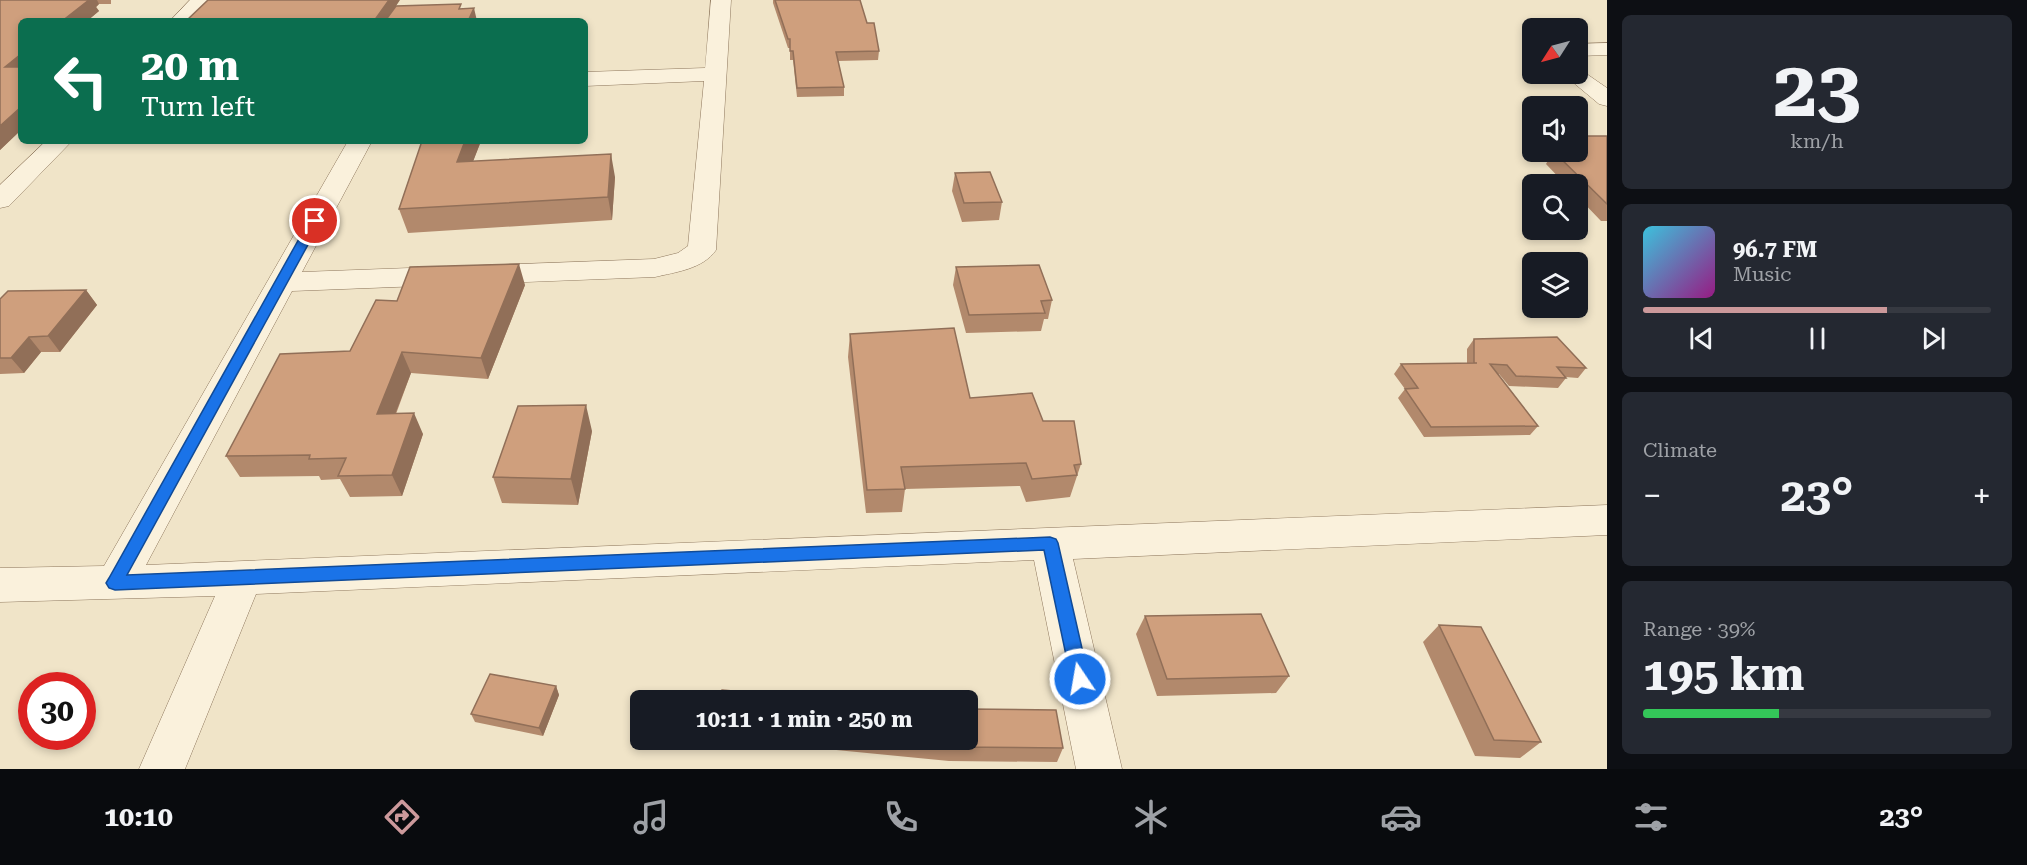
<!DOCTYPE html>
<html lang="en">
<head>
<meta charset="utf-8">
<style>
  body { margin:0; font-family:"Roboto Serif",serif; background:#242831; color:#f1f3f6; height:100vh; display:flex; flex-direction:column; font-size:22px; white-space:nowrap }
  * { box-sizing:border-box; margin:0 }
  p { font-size:20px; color:#9ea1a6 }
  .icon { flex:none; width:33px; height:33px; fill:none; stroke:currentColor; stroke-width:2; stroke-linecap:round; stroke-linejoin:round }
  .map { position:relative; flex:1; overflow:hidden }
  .sheet { display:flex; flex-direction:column; gap:15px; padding:15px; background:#0d0f14; width:420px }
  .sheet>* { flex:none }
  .top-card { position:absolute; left:18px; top:18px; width:570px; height:126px; border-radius:9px; box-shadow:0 3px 9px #0003; background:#0b6e4f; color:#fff; overflow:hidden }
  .needle { width:39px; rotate:234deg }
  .tools { position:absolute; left:1522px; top:18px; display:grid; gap:12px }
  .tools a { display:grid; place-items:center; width:66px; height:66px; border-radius:9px; background:#171b24; box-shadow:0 3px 9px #0003; font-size:30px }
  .speed { position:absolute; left:18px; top:672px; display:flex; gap:12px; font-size:30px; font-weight:700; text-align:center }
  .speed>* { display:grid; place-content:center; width:78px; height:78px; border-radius:50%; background:#171b24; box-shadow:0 3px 9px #0003; line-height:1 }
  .speed .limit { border:9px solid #d22; background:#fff; color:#111 }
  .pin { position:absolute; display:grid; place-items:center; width:51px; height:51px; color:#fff; margin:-26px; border:3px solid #fff; border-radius:50%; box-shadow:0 2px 6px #0007 }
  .me { position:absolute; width:66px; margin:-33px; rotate:348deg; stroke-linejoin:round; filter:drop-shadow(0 0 4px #0008) }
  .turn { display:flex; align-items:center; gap:21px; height:126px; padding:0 24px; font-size:27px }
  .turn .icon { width:78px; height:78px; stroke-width:2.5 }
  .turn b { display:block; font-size:42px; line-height:51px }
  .big { font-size:45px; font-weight:700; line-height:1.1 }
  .sheet .widget { flex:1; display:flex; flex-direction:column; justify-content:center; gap:9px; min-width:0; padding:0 21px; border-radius:9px; background:#242831 }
  .sheet .dial { align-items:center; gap:0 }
  .dial b { font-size:78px; line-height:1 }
  .song { display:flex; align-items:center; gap:18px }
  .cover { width:72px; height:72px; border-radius:9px; background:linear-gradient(135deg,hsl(190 70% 55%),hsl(310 70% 35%)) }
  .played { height:6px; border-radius:3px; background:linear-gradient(90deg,#cc999b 70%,#363941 70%) }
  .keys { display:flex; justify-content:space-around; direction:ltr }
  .heat { display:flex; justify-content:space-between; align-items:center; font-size:33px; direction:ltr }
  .charge { height:9px; border-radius:4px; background:linear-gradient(90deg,#34c759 39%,#363941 0) }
  .trip { position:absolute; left:630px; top:690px; width:348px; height:60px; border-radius:9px; background:#171b24; box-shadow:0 3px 9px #0003; font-weight:700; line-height:60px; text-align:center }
  .tabs { display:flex; height:96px; justify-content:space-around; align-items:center; background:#090b0e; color:#9ea1a6 }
  .tabs .icon { width:42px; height:42px }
  .tabs .on { color:#cc999b }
  .tabs b { font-size:27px; color:#f1f3f6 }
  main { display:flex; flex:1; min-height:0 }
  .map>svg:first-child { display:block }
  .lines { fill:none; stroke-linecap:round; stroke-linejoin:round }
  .minor-casing { stroke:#8d765c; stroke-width:1 }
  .minor { fill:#faf1dc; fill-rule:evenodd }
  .wall { fill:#b2896c }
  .shaded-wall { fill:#916f58 }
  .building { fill:#cf9f7d; stroke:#916f58; stroke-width:1.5 }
  .route { fill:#1a73e8; stroke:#114b97; stroke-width:1.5 }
</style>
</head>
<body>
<main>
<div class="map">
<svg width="1607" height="769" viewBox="0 0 1607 769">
  <rect width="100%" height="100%" fill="#f0e4c8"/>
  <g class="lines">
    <defs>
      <path id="minor" d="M 190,0 L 211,0 L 191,21 L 170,21 Z
        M 711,0 L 731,0 L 716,250 C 703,269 676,272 655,277 L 292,291 L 146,565 L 1607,505 L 1607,535 L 1073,559 L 1122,769 L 1076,769 L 1034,560 L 256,594 L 185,769 L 139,769 L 215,596 L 0,602 L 0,568 L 104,566 L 348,141 L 372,141 L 302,272 L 654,259 L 678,253 L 688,246 L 704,81 L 585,86 L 585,72 L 705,68 Z
        M 1607,43 L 1607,55 L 1578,56 L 1578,44 Z
        M 1578,68 L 1607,88 L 1607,106 L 1599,104 L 1563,74 L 1578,74 Z
        M 46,141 L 72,141 L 9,206 L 0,208 L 0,185 Z"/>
    </defs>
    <use href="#minor" class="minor-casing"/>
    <use href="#minor" class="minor"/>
  </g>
  <path class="wall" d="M 0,0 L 111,0 L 111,4 L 99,4 L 96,7 L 99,11 L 87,21 L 21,21 L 21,130 L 0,150 Z
    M 773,0 L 860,0 L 867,23 L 879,51 L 878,60 L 838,61 L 844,87 L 844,96 L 797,97 L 793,60 L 790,60 L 790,48 L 788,48 L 773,3 Z
    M 1607,136 L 1607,221 L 1601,221 L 1578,197 L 1578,184 L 1565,184 L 1546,164 L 1550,157 L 1544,152 L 1578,152 Z
    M 419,141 L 481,141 L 473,161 L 615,177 L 612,220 L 408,233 L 399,209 L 422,141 Z
    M 955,173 L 1002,202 L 999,220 L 962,222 L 952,191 Z
    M 956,267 L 1052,300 L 1048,319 L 1044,319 L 1041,331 L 966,333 L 953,285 Z
    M 525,285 L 488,379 L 411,373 L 396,414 L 423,434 L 402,496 L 350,497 L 340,479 L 321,480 L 319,476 L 240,477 L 226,456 L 350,351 L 397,301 Z
    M 86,290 L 97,305 L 60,352 L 41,352 L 24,373 L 0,374 L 0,299 Z
    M 850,334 L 970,398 L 1043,421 L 1081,464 L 1070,497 L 1026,502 L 1020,486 L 905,489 L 902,512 L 866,513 L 848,357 Z
    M 1474,339 L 1586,368 L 1578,378 L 1565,377 L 1566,378 L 1558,388 L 1509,386 L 1499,374 L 1498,374 L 1538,426 L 1530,435 L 1424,437 L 1398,398 L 1405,389 L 1394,374 L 1401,364 L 1467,364 L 1467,349 Z
    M 592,431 L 578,505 L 502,503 L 493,477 Z
    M 1145,616 L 1289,676 L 1276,693 L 1157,696 L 1136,634 Z
    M 1439,625 L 1541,742 L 1520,758 L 1475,756 L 1423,642 Z
    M 556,686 L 559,695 L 543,736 L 475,722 L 471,714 Z
    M 733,740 L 968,740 L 1063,748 L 1057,762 L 949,761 Z"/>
  <path class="shaded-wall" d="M 85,0 L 97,0 L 99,4 L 96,7 L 99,11 L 87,21 L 62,21 Z
    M 389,0 L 400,0 L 386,21 L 374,21 Z
    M 474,8 L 477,21 L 468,21 Z
    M 21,54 L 21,75 L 5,67 Z
    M 21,107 L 21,130 L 0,150 L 0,126 Z
    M 465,141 L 481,141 L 464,185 L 457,162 Z
    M 611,154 L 615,177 L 612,220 L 608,197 Z
    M 519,264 L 525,285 L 488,379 L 481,358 Z
    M 86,290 L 97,305 L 60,352 L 48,336 Z
    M 29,337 L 41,352 L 24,373 L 11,358 Z
    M 402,352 L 411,373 L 387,435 L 377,414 Z
    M 586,405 L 592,431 L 578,505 L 571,479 Z
    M 414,413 L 423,434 L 402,496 L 392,475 Z
    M 556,686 L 559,695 L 543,736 L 539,728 Z"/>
  <path class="building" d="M 0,0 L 89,0 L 62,21 L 21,21 L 21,54 L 5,67 L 21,67 L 21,107 L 0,126 Z
    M 208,0 L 389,0 L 374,21 L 186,21 Z
    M 775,0 L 860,0 L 867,23 L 874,23 L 879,51 L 836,52 L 844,87 L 797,88 L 793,51 L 790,51 L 790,39 L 788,39 Z
    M 461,4 L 459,9 L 474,8 L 468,21 L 385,21 L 396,6 Z
    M 1578,136 L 1607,136 L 1607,204 L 1554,152 L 1578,152 Z
    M 422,141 L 465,141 L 457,162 L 611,154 L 608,197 L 399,209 Z
    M 990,172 L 1002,202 L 964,203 L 955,173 Z
    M 519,264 L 481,358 L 402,352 L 377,414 L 414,413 L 392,475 L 338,476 L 346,458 L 309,459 L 310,455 L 226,456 L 280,354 L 350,351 L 376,300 L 397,301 L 410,267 Z
    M 1039,265 L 1052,300 L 1041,301 L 1045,313 L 969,315 L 956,267 Z
    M 86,290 L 48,336 L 29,337 L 11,358 L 0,358 L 0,299 L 8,291 Z
    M 954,328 L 970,398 L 1032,393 L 1043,421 L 1074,421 L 1081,464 L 1074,465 L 1077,475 L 1032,479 L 1026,463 L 901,467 L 905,489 L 867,490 L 850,334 Z
    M 1557,337 L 1586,368 L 1557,367 L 1566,378 L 1516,376 L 1507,365 L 1490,364 L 1538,426 L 1431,427 L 1405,389 L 1418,388 L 1401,364 L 1477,363 L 1474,363 L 1474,339 Z
    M 586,405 L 571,479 L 493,477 L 518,406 Z
    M 1261,614 L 1289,676 L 1167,679 L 1145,616 Z
    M 1439,625 L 1481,627 L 1541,742 L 1494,740 Z
    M 490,674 L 556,686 L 539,728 L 471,714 Z
    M 722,690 L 803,697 L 803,692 L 900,700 L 720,700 Z
    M 968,709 L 1056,710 L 1063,748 L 953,747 L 877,740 L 968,740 Z"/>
  <path class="route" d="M 315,218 L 321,221 L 127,575 L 1050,537 L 1056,539 L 1058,543 L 1089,679 L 1086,685 L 1080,687 L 1073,685 L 1071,679 L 1044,550 L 115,590 L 109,588 L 106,583 L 109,578 L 309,221 Z"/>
</svg>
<div class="tools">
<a><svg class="needle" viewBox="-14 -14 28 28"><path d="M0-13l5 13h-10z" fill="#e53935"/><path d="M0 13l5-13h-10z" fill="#9ea1a6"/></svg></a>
<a><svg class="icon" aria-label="sound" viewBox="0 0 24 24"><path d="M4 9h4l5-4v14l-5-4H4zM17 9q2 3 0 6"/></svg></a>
<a><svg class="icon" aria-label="search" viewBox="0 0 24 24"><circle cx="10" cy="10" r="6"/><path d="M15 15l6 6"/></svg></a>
<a><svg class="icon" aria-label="layers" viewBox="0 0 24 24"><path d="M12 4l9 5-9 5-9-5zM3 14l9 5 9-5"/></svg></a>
</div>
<div class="speed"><div class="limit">30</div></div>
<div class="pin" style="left:315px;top:221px;background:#d93025"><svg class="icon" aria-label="arrive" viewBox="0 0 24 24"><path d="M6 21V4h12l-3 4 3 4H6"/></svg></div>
<svg class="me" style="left:1080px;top:679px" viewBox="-20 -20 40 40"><circle r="17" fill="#1a73e8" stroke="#fff" stroke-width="3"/><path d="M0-11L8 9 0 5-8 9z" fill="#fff"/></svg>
<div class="trip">10:11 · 1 min · 250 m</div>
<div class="top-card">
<div class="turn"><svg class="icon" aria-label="left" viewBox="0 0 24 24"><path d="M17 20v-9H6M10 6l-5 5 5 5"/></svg><div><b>20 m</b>Turn left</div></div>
</div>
</div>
<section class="sheet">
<div class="widget dial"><b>23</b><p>km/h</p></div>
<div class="widget">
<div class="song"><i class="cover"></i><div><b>96.7 FM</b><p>Music</p></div></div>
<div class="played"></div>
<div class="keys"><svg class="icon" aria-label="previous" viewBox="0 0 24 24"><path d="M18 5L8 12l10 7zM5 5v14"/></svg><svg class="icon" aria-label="pause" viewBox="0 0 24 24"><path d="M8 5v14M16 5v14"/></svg><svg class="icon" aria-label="next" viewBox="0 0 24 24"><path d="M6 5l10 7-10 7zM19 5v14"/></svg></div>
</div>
<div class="widget"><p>Climate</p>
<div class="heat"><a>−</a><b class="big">23°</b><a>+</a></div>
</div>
<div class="widget"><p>Range · 39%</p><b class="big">195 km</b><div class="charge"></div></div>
</section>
</main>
<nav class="tabs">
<b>10:10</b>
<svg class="icon on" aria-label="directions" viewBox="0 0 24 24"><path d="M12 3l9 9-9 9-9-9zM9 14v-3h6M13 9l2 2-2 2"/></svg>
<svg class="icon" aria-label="music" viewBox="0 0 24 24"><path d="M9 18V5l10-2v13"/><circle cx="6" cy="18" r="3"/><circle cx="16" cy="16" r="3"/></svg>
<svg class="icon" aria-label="phone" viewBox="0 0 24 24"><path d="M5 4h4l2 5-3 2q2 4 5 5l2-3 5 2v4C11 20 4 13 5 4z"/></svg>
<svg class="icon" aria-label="climate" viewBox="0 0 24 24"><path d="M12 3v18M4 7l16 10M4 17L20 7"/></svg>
<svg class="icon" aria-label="car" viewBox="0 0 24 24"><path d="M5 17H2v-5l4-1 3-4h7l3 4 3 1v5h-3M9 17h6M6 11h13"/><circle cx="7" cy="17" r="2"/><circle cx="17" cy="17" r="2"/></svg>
<svg class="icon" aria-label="filters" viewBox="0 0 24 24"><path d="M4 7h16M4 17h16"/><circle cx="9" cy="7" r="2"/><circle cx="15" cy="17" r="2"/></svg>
<b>23°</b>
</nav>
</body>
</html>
